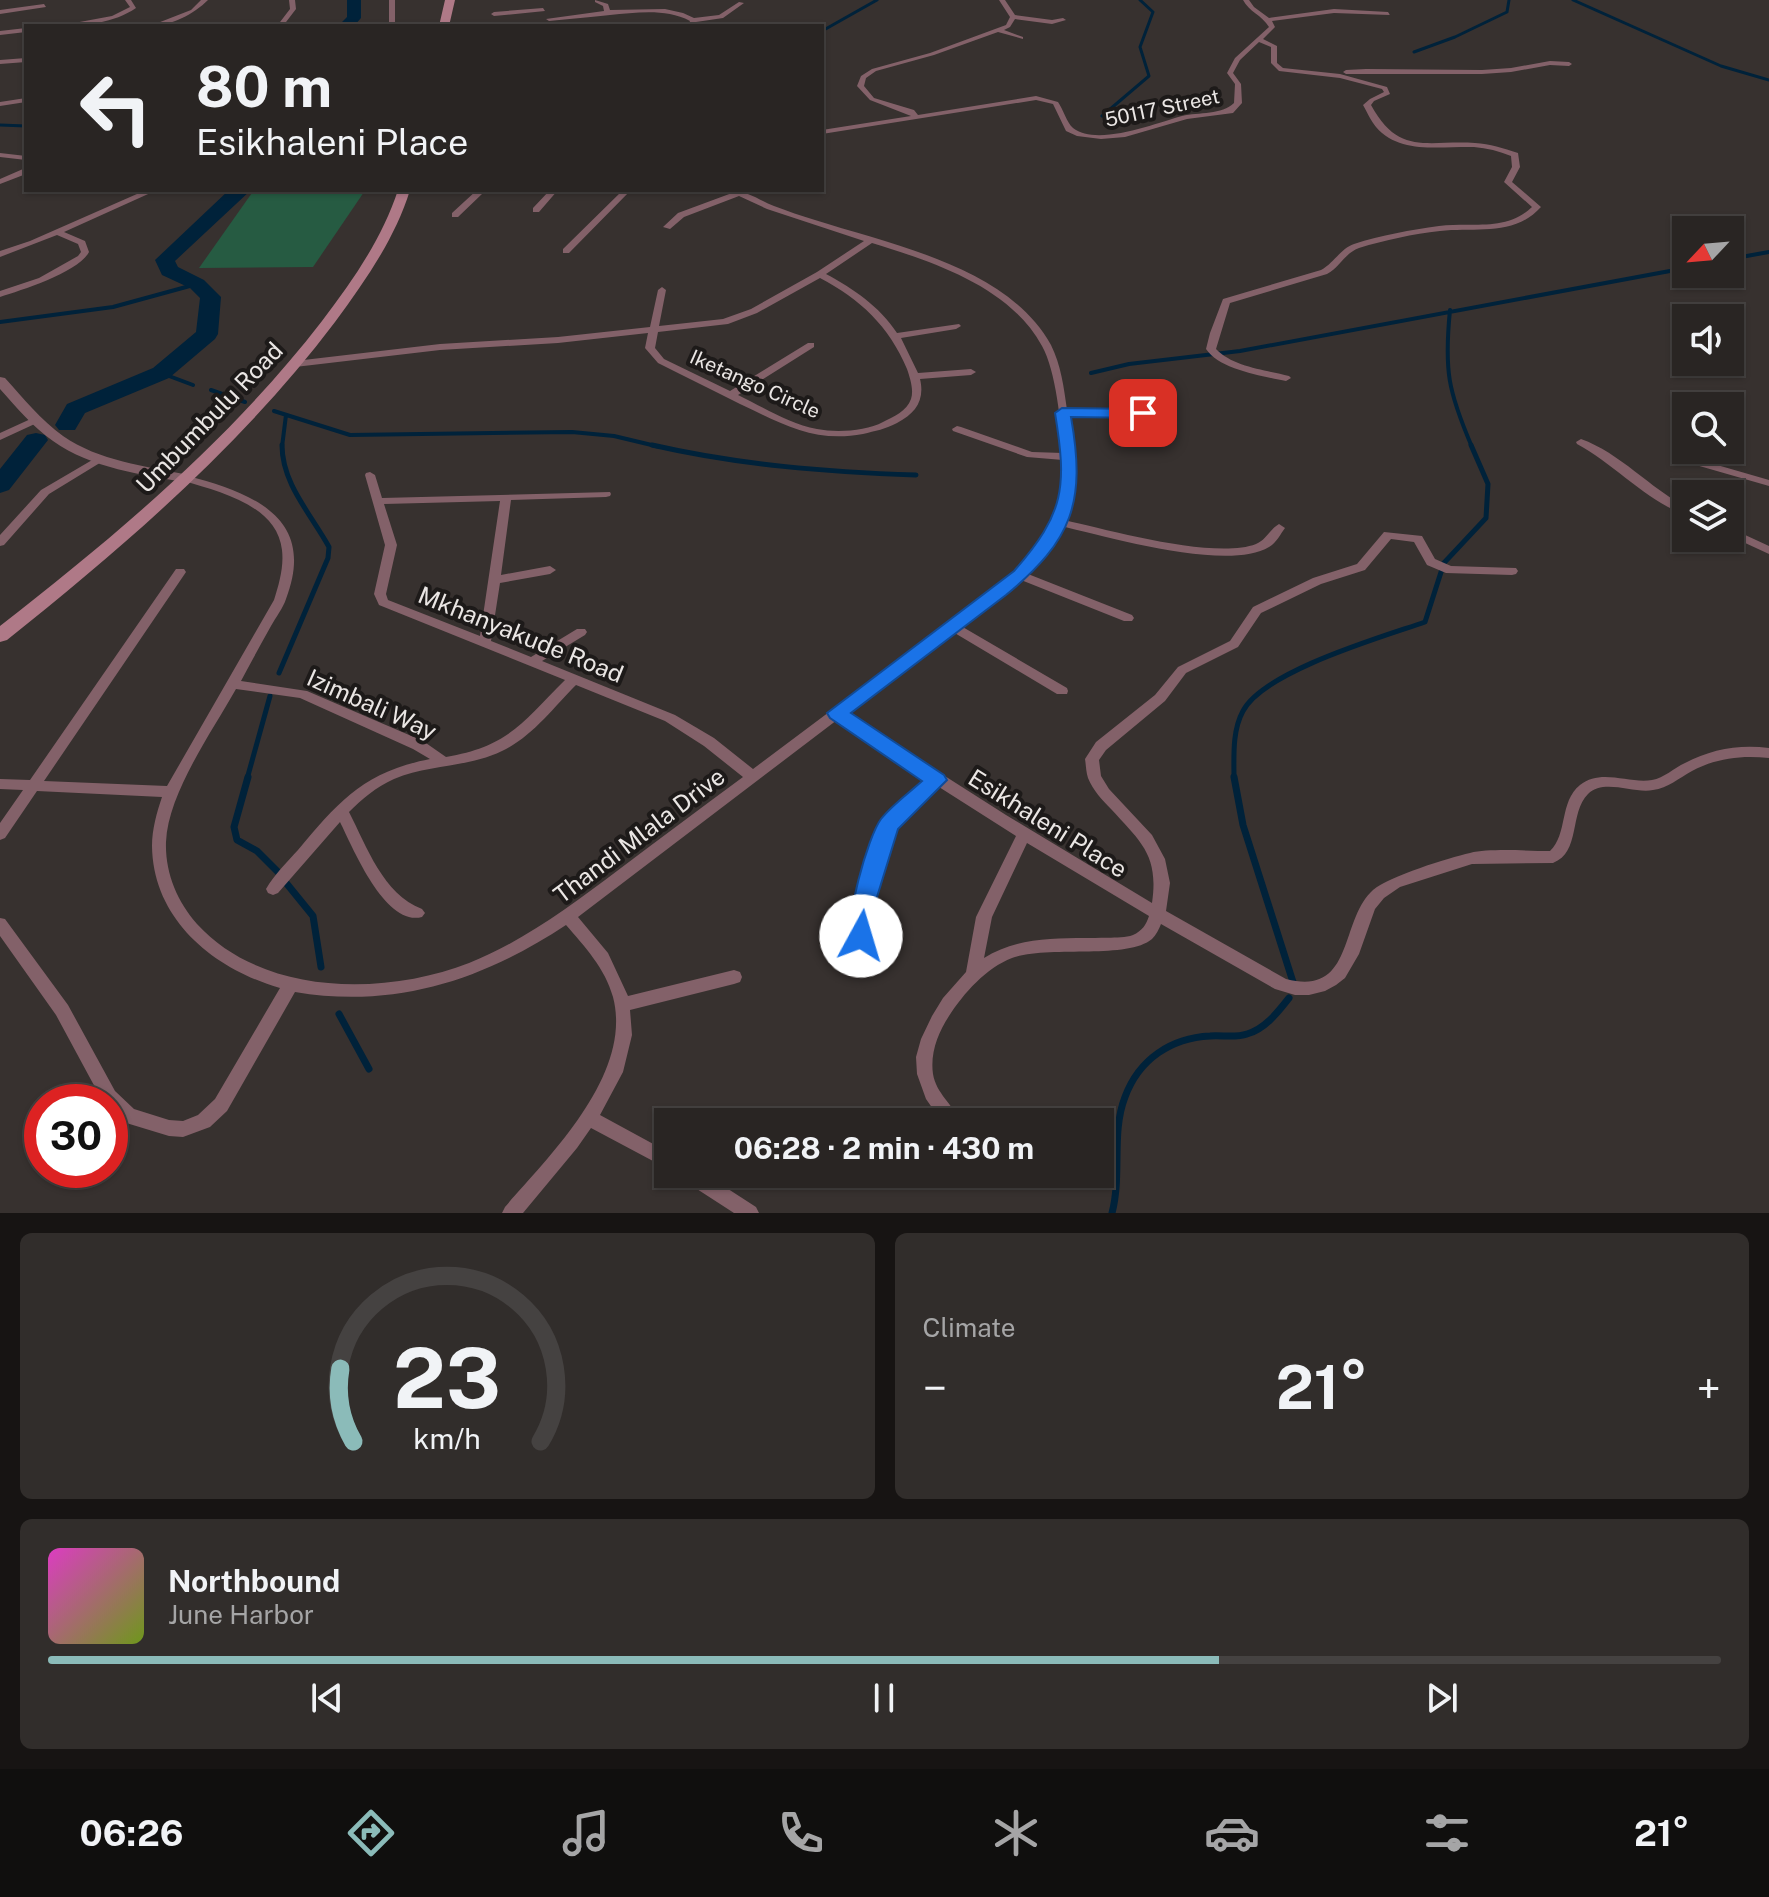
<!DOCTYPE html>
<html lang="en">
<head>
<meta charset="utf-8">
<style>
  body { margin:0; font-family:"Public Sans",sans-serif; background:#312d2b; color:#f1f3f6; height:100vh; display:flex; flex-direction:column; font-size:30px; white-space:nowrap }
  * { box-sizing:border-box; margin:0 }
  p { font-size:26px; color:#a5a5a6 }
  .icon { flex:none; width:44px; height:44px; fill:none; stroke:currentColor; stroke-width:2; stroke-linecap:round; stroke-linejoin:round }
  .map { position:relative; height:1213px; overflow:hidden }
  .details { display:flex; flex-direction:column; gap:20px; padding:20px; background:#171413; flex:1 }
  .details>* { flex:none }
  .hud { position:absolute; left:24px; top:24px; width:800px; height:168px; border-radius:0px; box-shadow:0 2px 6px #0004,0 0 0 2px #454241; background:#292523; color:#f1f3f6; overflow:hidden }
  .needle { width:52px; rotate:244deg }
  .tools { position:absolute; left:1672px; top:216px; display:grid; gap:16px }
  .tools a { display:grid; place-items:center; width:72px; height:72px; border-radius:0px; background:#292523; box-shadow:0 2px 6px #0004,0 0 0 2px #454241; font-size:40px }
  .speed { position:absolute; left:24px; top:1084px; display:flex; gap:16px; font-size:40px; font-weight:700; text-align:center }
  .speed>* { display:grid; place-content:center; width:104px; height:104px; border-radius:50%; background:#292523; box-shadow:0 2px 6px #0004,0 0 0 2px #454241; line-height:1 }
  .speed .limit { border:12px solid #d22; background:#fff; color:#111 }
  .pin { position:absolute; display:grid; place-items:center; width:68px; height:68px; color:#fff; margin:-34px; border-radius:16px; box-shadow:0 4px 12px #0006 }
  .me { position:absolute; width:88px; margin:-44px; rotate:6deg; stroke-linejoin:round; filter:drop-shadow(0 0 6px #0008) }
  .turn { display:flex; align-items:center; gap:28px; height:168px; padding:0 40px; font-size:36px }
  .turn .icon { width:104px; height:104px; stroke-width:2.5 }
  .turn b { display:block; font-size:56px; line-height:68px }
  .big { font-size:60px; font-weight:700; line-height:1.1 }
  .details .tile { flex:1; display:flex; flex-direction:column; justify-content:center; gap:12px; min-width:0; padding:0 28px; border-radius:12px; background:#312d2b }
  .details .dial { align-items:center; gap:0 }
  .dial svg { height:208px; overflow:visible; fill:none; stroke:#454241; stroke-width:7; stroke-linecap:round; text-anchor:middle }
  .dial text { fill:#f1f3f6; stroke:none }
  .song { display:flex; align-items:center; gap:24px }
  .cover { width:96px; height:96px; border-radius:12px; background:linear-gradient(135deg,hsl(310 70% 55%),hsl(80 70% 35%)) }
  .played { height:8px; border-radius:4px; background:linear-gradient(90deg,#8bbbb9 70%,#454241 70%) }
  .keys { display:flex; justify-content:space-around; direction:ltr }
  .heat { display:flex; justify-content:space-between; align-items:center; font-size:44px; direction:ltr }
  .details .tiles { flex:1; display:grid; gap:20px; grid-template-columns:1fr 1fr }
  .tile:last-child { grid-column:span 2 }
  .trip { position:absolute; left:654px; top:1108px; width:460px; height:80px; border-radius:0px; background:#292523; box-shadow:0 2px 6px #0004,0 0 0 2px #454241; font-weight:700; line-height:80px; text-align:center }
  .tab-bar { display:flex; height:128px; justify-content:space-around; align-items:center; background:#100f0e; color:#a5a5a6 }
  .tab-bar .icon { width:56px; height:56px }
  .tab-bar .on { color:#8bbbb9 }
  .tab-bar b { font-size:36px; color:#f1f3f6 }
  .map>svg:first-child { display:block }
  .green { fill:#265b42 }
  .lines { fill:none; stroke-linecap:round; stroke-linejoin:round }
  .stream-far3 { stroke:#00223a; stroke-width:3 }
  .stream-far2 { stroke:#00223a; stroke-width:4 }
  .stream-far1 { stroke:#00223a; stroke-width:5 }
  .stream { stroke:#00223a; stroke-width:7 }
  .river { fill:#00223a; fill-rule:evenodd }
  .minor { fill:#836169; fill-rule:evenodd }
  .tertiary { fill:#836169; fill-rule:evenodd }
  .secondary { fill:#af7987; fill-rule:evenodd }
  .route { fill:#1a73e8; stroke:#114b97; stroke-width:2 }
  .labels { text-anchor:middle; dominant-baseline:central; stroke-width:8; stroke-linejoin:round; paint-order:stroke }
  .far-street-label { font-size:20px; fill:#eae6e4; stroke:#1d1a19 }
  .street-label { font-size:24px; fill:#eae6e4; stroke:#1d1a19 }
</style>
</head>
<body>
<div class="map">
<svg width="1769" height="1213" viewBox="0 0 1769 1213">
  <rect width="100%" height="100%" fill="#37312f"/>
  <path class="green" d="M 254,190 L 364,192 L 313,267 L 199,268 Z"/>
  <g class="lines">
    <path class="stream-far3" d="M 1573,0 L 1721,66 L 1769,80
      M 822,31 L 877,0
      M 1414,52 L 1455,37 L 1507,12 L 1509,0
      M 1102,116 L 1149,76 L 1140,47 L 1153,12 L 1140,0
      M 0,125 L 26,126"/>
    <path class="stream-far2" d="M 1730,259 L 1769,252
      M 1450,310 C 1444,370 1448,391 1472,447
      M 0,322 L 113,307 L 197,284
      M 161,373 L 193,385
      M 1091,373 L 1129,364 L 1240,351 L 1686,268
      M 211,390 L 245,402
      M 274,411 L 350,435 L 572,432 L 614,436 L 660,447
      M 282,447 L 286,415"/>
    <path class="stream-far1" d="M 652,445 C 739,465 827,472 916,475
      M 1442,565 L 1486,518 L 1488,484 L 1471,445
      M 279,673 L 328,558 L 329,547 C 311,514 282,484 282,445
      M 247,779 L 270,696
      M 1234,779 C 1234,757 1232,731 1243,711 C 1264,671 1382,637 1425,622 L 1442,569"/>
    <path class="stream" d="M 248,777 L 234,827 L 237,840 L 257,851 L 280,874
      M 1234,777 L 1243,825 L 1293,982
      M 287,884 L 313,916 L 321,967
      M 339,1014 L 369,1069
      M 1112,1213 C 1122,1175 1111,1133 1125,1097 C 1139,1059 1171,1038 1210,1036 C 1222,1035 1236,1038 1247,1034 C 1265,1029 1278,1012 1289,998"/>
    <path class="river" d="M 347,0 L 361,0 L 361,18 L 354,26 L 338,26 L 347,17 Z
      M 229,190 L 251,190 L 175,261 L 178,267 L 204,280 L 221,297 L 218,334 L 215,339 L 169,378 L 85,413 L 75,430 L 59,430 L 55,425 L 67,404 L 153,368 L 196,332 L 200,298 L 190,288 L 162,275 L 155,260 Z
      M 36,433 L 45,435 L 48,440 L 9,490 L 0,493 L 0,469 L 27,435 Z"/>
    <path class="minor" d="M 125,0 L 131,0 L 136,8 C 114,23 85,26 58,26 L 112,16 L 130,7 Z
      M 201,0 L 208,0 C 194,14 171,26 150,26 L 191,10 Z
      M 289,0 L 295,0 L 296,9 L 283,26 L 277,26 L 290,9 Z
      M 389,0 L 395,0 L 395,26 L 389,26 Z
      M 595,0 L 608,4 L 610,10 L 665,9 L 683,13 L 694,18 L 719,15 L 739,2 L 744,3 L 723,18 L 696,22 L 694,26 L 688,26 L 690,21 C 665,8 636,13 610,15 C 592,17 569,19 549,21 L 546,19 L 604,11 L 603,6 L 595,2 Z
      M 999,0 L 1005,0 L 1015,15 L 1052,20 L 1063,18 L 1066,20 L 1052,24 L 1015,19 L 1010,27 L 1004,30 L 1023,37 L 1023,39 L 998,32 L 934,55 L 876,71 L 866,78 L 864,86 L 874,98 L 914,110 L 918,115 L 1036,96 L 1058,102 C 1063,109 1067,123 1073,128 C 1097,147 1156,123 1182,116 C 1199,112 1222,115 1234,103 L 1235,84 L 1227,73 L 1235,58 L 1269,27 C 1262,15 1249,12 1243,0 L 1249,0 L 1254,7 L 1269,18 L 1334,9 L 1388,12 L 1390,15 L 1334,13 L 1272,21 L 1275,27 L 1263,39 L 1277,46 L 1277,63 L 1283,68 L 1340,74 L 1387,87 L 1390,94 L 1374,101 L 1371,105 C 1399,156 1426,140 1475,143 C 1490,144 1503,148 1518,153 L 1520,167 L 1512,182 L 1541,207 C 1514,237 1476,227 1440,231 C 1413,234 1385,240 1359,248 C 1345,253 1340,267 1327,274 L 1230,303 L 1216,349 C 1233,367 1266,370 1289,376 L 1291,378 L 1286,381 C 1263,376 1220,370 1206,349 L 1210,333 L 1223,299 L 1321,270 C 1334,263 1340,249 1354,244 C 1381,235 1411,230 1439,226 C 1471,222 1506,232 1532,207 L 1504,182 L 1512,167 L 1511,156 C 1499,151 1487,148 1474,147 C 1442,146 1400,155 1376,127 C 1371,121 1367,112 1363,105 L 1370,99 L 1384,92 L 1382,89 L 1340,78 L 1279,71 L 1271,63 L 1271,47 L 1259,42 L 1240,60 L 1233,73 L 1241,84 L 1242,103 L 1233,113 L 1187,119 L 1125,137 L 1101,139 L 1077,136 L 1066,131 L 1053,104 L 1036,100 L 822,134 L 822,130 L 911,116 L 870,100 L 857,86 L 861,76 L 872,69 L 930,53 L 1006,25 L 1010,17 Z
      M 44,4 L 46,7 L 0,14 L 0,10 Z
      M 543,8 L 545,11 L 494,16 L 491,14 L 494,12 Z
      M 26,28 L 26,32 L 0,35 L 0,31 Z
      M 26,58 L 26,62 L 0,64 L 0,60 Z
      M 1550,61 L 1569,62 L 1572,64 L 1569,66 L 1550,65 L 1511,72 L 1482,74 L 1346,74 L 1343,72 L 1346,70 L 1366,69 L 1482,70 L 1511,68 Z
      M 26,98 L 26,102 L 0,106 L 0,102 Z
      M 0,153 L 26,156 L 26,160 L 0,157 Z
      M 23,169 L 26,169 L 26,174 L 0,184 L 0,179 Z
      M 146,190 L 157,190 L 64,232 L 85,241 L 89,252 C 79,272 22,290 0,297 L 0,291 L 39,278 L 78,256 L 81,252 L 78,244 L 57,235 L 0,257 L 0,251 L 30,241 Z
      M 477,190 L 524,190 L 520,192 L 482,194 L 458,217 L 452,217 L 452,213 Z
      M 550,190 L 558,190 L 539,212 L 533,212 L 533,208 Z
      M 623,190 L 631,190 L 569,253 L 563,253 L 563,249 Z
      M 729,190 C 746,190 759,200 774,206 C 788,211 801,216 815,220 C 893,245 1008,267 1051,345 C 1061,365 1064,388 1067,410 L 1169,411 L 1170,413 L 1165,416 L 1068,416 C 1075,452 1078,485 1064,520 C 1109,530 1215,560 1256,544 C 1266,540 1270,529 1279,524 L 1285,528 C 1280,535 1276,543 1269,547 C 1228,572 1108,537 1061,526 L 1052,542 L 1028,574 L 1132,615 L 1134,618 L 1132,621 L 1124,621 L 1021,580 L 961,626 L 1067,688 L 1068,691 L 1067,694 L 1057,694 L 953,632 L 846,713 L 1006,815 L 1152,903 C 1159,855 1141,842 1111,809 C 1102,800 1093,790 1088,778 C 1086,772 1086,765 1085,759 L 1096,742 L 1155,695 L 1178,667 L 1230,641 L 1253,607 L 1313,578 L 1357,564 L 1384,532 L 1422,536 L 1435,559 L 1451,566 L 1516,568 L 1518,571 L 1516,574 L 1512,575 L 1446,573 L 1427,565 L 1414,542 L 1391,539 L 1365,570 L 1321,584 L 1261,613 L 1238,647 L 1186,673 L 1165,701 L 1106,750 L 1099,760 L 1101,776 L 1109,789 L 1152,835 L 1165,859 L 1170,883 L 1166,911 L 1286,979 C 1355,997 1339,920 1373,890 C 1390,876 1448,858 1470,853 C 1490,848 1528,851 1550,851 C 1568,834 1559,802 1580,785 C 1601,768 1629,784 1652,780 C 1664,778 1674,768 1685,763 C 1711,749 1740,744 1769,748 L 1769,758 C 1742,755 1716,758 1692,771 C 1679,778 1668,788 1653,790 C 1634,794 1604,778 1588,794 C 1569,813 1581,852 1553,863 L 1472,864 L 1400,887 L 1384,898 L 1375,909 L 1359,954 L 1345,978 L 1336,985 L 1325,991 L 1309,995 L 1295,995 L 1275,989 L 1161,924 C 1159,929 1156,935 1152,939 C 1127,960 1048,945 1012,958 C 986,968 964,993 949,1016 C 938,1033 930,1053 933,1074 C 936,1093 953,1105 961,1122 L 942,1122 L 926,1099 L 917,1074 L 916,1057 L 921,1039 L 932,1016 L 943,998 L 966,972 L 976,917 L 1016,836 L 939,787 L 895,827 L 868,910 L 869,936 L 860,952 L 855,954 L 850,952 L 847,947 L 853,935 L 854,910 L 882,824 L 928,780 L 837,720 L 578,917 L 608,953 L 628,996 L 734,970 L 740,972 L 742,977 L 740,982 L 734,984 L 630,1010 L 632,1035 L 623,1072 L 600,1115 L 668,1152 L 668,1169 L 591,1128 L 577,1148 L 523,1213 L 502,1213 L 505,1207 C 551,1154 633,1074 613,997 C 605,968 585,947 566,925 C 483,980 395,1009 295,992 L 227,1111 L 210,1127 L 183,1137 L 169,1136 L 123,1122 L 110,1109 L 110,1102 L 103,1102 L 56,1015 L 0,936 L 0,918 L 5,919 L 68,1005 L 115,1091 L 134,1109 L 169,1120 L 183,1121 L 198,1115 L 215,1099 L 280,988 C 214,969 153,920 152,846 C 152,829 157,812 162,797 L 37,791 L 5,838 L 0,840 L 0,823 L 23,790 L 0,789 L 0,779 L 30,780 L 176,569 L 184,569 L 186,572 L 184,575 L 44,781 L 167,786 L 274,600 C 279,584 284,567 282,550 C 277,505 220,492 184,481 L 183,479 L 184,477 L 188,476 C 253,493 317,518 286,599 C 283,608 276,617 271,626 C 261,644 251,662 241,681 L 307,691 L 423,741 L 446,757 C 509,746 522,723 565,680 L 379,605 L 374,594 L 385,545 L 365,475 L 366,473 L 370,472 L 375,475 L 382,498 L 610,492 L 611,494 L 610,496 L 606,497 L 511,500 L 501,575 L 550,566 L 556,570 L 550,574 L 500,583 L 491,641 L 531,657 L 577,629 L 585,629 L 587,632 L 585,635 L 542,661 L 675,715 L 714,738 L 753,769 L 1016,572 C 1045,539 1065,506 1063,460 L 1027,457 L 953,431 L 952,429 L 957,426 L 961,427 L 1032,452 L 1063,453 C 1061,424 1056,371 1042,346 C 1009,286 933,262 872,243 L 826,274 C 854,289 879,306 897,333 L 959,324 L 961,326 L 956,329 L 901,338 L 918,373 L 971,369 L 976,372 L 971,375 L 920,379 C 925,400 916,413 897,423 C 886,429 875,431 863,434 C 814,443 783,424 740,404 C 713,390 685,377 658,363 L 645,348 L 648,333 L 558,343 L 440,350 L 295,367 L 290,364 L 295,361 L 440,344 L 558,337 L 650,327 L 658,290 L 662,287 L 666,290 L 659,326 L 723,319 L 751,309 L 817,272 L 864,241 L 767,209 L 739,196 L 684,217 L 670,229 L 663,227 L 678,213 L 732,193 ZM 820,278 C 860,299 889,326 907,369 C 910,378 914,390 911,399 C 907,411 893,417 883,422 C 866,431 837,433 817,429 C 789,424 763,407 738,395 L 814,347 L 814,343 L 808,343 L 730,391 L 664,359 L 655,348 L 658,332 L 728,324 L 757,313 ZM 500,501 L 480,636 L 388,600 L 386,594 L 397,545 L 384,504 ZM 576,685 L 665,721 L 704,746 L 743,777 C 701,808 659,839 617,871 C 570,906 524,941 469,963 C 384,996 263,996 197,924 C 177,901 165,873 166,842 C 168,793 212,732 236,689 L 300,698 L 413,749 L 430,759 C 364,772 339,801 298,850 C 287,862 274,875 266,889 L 268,893 L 273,895 L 278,893 L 340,822 C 353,848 385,927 422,917 L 425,913 L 422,909 C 383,894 367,847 349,812 C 362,799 376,787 394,779 C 429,764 467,768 502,751 C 532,737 553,708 576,685 ZM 1027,843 L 1149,916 C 1146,925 1142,931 1133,935 C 1122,939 1107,937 1095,938 C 1057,938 1018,937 984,958 L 992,917 Z
      M 35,417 L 39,418 L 39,422 L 0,440 L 0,433 Z
      M 1581,439 C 1620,453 1650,488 1686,507 L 1686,515 C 1648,502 1614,464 1577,444 L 1576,442 Z
      M 99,456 L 104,459 L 103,461 L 49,494 L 4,545 L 0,546 L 0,535 L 41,490 Z
      M 1693,458 L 1769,480 L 1769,486 L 1689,463 L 1688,461 Z
      M 1730,528 L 1769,546 L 1769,554 L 1730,536 Z
      M 680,1174 L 705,1174 L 756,1207 L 759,1213 L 734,1213 L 683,1180 Z"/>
    <path class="tertiary" d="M 0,377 L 5,378 C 23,398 41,420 63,436 C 99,461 145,466 188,475 L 195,479 L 188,483 C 142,474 92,469 53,441 C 33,427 16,407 0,389 Z"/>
    <path class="secondary" d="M 445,0 L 455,0 L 449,26 L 439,26 Z
      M 398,190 L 410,190 C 395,239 365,281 335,322 C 242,445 126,545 7,640 L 0,642 L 0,626 C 117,535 231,439 322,321 C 353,280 382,239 398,190 Z"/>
  </g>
  <path class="route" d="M 1062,408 L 1143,409 L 1151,413 L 1143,418 L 1071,417 C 1086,502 1073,540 1006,595 L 851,713 L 944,775 L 947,780 L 898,829 L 873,910 L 872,936 L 869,943 L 861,946 L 853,943 C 843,924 868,836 881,819 C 892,805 909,793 922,781 L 830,718 L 827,713 L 1014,571 C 1065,513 1067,487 1055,413 Z"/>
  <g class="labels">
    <g class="far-street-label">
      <text transform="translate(1162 108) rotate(-12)">50117 Street</text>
      <text transform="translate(755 384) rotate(24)">Iketango Circle</text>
    </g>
    <g class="street-label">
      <text transform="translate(209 417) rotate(-46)">Umbumbulu Road</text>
      <text transform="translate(521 634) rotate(22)">Mkhanyakude Road</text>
      <text transform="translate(372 704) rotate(24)">Izimbali Way</text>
      <text transform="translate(1048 823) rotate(32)">Esikhaleni Place</text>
      <text transform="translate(639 835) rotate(-37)">Thandi Mlala Drive</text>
    </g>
  </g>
</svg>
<div class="tools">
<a><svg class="needle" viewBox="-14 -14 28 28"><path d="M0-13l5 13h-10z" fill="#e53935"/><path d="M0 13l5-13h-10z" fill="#a5a5a6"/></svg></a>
<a><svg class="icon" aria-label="sound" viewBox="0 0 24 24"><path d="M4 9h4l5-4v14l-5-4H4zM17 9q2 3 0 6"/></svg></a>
<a><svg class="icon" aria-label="search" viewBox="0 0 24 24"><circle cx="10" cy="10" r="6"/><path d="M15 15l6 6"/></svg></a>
<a><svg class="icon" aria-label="layers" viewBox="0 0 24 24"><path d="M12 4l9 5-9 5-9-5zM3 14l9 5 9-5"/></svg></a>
</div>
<div class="speed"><div class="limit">30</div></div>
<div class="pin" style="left:1143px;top:413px;background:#d93025"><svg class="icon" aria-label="arrive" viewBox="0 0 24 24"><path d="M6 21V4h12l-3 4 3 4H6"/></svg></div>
<svg class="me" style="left:861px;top:936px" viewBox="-20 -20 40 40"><circle r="19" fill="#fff"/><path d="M0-13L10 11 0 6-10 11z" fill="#1a73e8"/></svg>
<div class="trip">06:28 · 2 min · 430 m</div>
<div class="hud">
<div class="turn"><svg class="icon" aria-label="left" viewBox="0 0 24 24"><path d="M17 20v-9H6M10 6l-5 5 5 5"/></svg><div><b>80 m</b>Esikhaleni Place</div></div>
</div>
</div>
<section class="details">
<div class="tiles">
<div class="tile dial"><svg viewBox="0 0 100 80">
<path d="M14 69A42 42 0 1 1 86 69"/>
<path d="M14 69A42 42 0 0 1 9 41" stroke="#8bbbb9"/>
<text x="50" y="56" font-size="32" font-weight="700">23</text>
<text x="50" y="72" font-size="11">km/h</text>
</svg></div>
<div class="tile"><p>Climate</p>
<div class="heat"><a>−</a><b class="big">21°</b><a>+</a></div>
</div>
<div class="tile">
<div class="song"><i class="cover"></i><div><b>Northbound</b><p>June Harbor</p></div></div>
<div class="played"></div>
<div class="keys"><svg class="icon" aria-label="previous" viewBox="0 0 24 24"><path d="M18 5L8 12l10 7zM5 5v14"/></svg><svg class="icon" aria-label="pause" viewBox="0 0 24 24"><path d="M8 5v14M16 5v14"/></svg><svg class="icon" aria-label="next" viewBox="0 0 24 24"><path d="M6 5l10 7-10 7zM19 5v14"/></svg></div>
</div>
</div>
</section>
<nav class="tab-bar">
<b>06:26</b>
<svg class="icon on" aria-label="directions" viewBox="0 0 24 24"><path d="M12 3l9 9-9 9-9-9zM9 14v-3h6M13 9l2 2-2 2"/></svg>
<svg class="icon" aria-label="music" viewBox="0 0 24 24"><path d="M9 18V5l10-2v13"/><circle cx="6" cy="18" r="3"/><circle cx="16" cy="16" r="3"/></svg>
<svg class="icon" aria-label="phone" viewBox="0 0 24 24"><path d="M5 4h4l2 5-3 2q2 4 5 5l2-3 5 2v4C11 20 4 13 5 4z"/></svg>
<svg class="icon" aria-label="climate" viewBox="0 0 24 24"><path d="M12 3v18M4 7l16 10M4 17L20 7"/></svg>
<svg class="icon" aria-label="car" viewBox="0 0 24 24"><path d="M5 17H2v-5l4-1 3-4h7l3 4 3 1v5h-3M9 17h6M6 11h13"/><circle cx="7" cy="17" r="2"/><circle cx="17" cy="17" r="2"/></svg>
<svg class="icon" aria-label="filters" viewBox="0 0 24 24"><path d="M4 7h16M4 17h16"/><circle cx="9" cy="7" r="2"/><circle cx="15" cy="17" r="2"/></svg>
<b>21°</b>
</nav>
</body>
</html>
